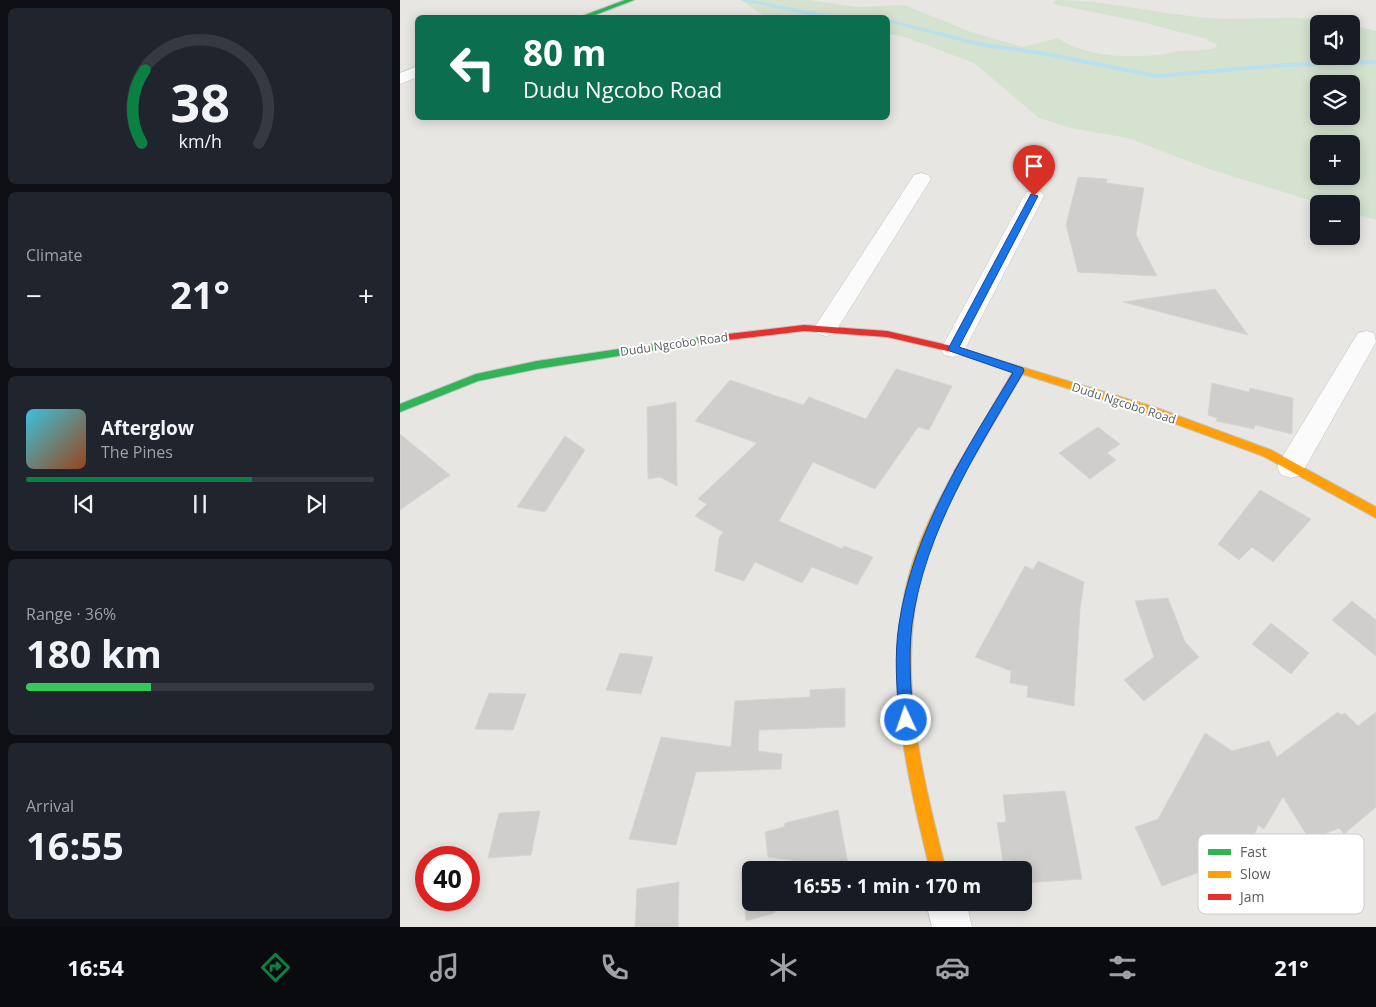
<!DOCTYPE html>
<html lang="en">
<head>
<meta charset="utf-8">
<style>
  body { margin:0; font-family:"Open Sans",sans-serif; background:#20242c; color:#f1f3f6; height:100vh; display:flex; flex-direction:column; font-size:19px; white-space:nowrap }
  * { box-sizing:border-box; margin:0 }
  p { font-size:16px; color:#9ea1a6 }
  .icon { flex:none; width:28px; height:28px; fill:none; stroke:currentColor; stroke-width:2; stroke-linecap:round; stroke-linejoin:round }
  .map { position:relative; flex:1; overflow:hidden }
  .sheet { display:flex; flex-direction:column; gap:8px; padding:8px; background:#0d0f14; width:400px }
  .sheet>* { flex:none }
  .hud { position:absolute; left:15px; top:15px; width:475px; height:105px; border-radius:8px; box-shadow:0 2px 12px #0003; background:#0b6e4f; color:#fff; overflow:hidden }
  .buttons { position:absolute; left:910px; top:15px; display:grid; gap:10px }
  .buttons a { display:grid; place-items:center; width:50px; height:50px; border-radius:8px; background:#171b24; box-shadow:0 2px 12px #0003; font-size:25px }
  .speed { position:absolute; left:15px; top:846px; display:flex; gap:10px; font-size:25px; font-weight:700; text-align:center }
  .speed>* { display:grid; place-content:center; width:65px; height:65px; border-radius:50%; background:#171b24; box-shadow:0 2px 12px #0003; line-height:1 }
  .speed .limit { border:8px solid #d22; background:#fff; color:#111 }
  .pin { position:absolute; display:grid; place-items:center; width:42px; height:42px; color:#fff; margin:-51px -21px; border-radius:50% 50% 50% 0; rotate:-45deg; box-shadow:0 0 5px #0007 }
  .pin .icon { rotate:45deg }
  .me { position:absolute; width:55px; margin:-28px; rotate:357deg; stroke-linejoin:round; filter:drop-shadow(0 0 4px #0008) }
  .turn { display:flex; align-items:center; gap:18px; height:105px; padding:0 25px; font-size:22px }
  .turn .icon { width:65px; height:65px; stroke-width:2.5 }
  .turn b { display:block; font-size:35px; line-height:42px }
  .big { font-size:38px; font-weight:700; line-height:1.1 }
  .sheet .card { flex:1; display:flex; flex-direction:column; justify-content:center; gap:8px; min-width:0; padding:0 18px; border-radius:8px; background:#20242c }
  .sheet .dial { align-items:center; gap:0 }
  .dial svg { height:130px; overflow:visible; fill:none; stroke:#363941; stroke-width:7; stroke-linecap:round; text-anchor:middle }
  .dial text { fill:#f1f3f6; stroke:none }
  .song { display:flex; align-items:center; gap:15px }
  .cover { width:60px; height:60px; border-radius:8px; background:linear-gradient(135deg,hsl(190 70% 55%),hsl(20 70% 35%)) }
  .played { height:5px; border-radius:2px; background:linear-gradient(90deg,#0b8043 65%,#363941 65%) }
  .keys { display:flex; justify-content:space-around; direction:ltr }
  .heat { display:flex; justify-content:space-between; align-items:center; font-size:28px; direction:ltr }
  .charge { height:8px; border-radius:4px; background:linear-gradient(90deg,#34c759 36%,#363941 0) }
  .trip { position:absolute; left:342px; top:861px; width:290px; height:50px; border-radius:8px; background:#171b24; box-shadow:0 2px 12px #0003; font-weight:700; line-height:50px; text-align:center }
  .dock { display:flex; height:80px; justify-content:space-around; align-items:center; background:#090b0e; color:#9ea1a6 }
  .dock .icon { width:35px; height:35px }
  .dock .selected { color:#0b8043 }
  .dock b { font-size:22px; color:#f1f3f6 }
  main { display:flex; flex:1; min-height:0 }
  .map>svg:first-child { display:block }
  .green { fill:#d4e2cf; fill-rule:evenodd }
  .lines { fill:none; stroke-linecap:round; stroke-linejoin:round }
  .stream { fill:#badfef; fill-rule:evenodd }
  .building { fill:#d0cecc; stroke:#d7d5d2 }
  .street-casing { stroke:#c4c3c4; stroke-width:1 }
  .fast-casing { stroke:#c3c3c4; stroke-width:2 }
  .slow-casing { stroke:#c3c3c4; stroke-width:2 }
  .jam-casing { stroke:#c3c3c4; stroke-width:2 }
  .street { fill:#fcfbfb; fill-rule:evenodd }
  .fast { fill:#30b455; fill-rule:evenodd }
  .slow { fill:#ff9f0a; fill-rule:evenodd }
  .jam { fill:#e5322d; fill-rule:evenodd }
  .route { fill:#1a73e8; stroke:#114b97 }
  .labels { text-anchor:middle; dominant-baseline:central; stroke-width:4; stroke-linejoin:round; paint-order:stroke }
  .street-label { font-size:12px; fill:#595d60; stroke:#fff }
  .key { fill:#fff; stroke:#cdcecf; stroke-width:1 }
  .key-label { font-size:14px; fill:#595d60 }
</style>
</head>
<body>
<main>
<section class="sheet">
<div class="card dial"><svg viewBox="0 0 100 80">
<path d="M14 69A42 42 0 1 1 86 69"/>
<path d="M14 69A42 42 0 0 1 16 24" stroke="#0b8043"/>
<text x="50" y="56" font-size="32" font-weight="700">38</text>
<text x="50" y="72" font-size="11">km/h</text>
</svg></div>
<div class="card"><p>Climate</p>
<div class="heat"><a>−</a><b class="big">21°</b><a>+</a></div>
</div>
<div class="card">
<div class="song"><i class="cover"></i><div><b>Afterglow</b><p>The Pines</p></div></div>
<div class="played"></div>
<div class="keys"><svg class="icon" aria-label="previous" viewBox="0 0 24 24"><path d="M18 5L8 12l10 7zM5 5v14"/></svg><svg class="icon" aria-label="pause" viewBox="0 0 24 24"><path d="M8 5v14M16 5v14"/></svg><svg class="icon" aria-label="next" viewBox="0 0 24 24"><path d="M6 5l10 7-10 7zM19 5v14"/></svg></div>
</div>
<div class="card"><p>Range · 36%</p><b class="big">180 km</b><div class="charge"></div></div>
<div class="card"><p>Arrival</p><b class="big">16:55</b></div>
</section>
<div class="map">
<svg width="976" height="927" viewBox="0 0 976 927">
  <rect width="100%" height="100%" fill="#e8e6e3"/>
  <path class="green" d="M 341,0 L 408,0 L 458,7 L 504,5 L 571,32 L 623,47 L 658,38 C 684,56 724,58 756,55 C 763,55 771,52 779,51 C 792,50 805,52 817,47 L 816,44 L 806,39 L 742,22 L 653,4 L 655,0 C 703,0 750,12 798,17 C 847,23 897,11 946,24 L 919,24 L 919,56 L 951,56 L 951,25 L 976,31 L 976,220 L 951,213 L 951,204 L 922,204 L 806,168 L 728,138 L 671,128 L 639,118 L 574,63 L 502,36 L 488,34 L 488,18 L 366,17 ZM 919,84 L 951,84 L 951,116 L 919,116 ZM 919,144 L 951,144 L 951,176 L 919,176 Z"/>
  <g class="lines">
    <path class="stream" d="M 340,0 L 351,0 L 408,11 L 452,18 L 432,18 L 408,15 Z
      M 488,19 L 579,42 L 652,53 L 757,74 L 885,63 L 976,60 L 976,64 L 885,67 L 757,78 L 652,57 L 579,46 L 488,22 Z"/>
  </g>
  <path class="building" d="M 678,177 L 707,179 L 706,183 L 744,188 L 736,235 L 757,276 L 678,272 L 666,225 Z
    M 815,289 L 848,335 L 723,302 L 801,291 Z
    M 496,369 L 552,386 L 529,430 L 518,427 L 475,489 L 413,462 L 379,521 L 442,549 L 444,546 L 473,557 L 457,585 L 412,567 L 402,583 L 355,562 L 344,581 L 315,571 L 319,538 L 323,532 L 295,516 L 307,504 L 298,499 L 357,443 L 295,421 L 330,380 L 403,405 L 409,397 L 466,419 Z
    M 812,383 L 849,392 L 850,388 L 893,398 L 892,434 L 855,425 L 854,429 L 816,421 L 817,418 L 808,415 Z
    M 276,402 L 277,486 L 260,477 L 248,479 L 247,407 Z
    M 698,427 L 720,444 L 707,453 L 716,460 L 690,479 L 659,453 Z
    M 0,434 L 50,475 L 0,510 Z
    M 165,436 L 185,450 L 145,512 L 117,507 Z
    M 860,490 L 911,519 L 873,562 L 852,547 L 839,560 L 818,544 Z
    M 638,561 L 684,582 L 680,609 L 674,706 L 627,697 L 628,686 L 610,683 L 611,671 L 575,657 L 625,566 L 633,570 Z
    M 768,598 L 785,642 L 799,657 L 744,701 L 724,680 L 754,657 L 735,601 Z
    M 952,601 L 976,620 L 976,656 L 932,620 Z
    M 871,623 L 909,653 L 891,674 L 852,644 Z
    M 220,653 L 253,657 L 241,694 L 206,690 Z
    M 445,688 L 445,727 L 359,730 L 358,751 L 382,754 L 381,769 L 296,772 L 276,845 L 229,839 L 261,737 L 331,747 L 335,701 L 410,697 L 410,690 Z
    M 89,693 L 126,694 L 113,730 L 75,729 Z
    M 938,712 L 941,715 L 945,713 L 958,726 L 976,712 L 976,807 L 944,834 L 939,828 L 910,840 L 883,797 L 864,829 L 858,825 L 843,865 L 835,859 L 762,886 L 735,827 L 758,819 L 805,733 L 832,751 L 869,741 L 877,757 Z
    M 665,791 L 682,879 L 624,883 L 624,870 L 612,870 L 610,860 L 603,861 L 597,823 L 606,822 L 603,795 Z
    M 438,810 L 449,870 L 356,870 L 404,862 L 368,857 L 365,832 L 384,827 L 385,823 Z
    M 140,811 L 131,855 L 88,858 L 99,813 Z
    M 351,871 L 351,902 L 381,902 L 374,904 L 375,913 L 346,921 L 341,872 Z
    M 279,882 L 278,927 L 235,927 L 237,889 Z"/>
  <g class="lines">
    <defs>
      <path id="street" d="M 18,66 L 18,77 L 0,84 L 0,73 Z
        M 521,173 L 528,175 L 531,179 L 434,334 L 426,336 L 418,334 L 414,328 L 418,322 L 514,175 Z
        M 634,190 L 641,192 L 644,196 L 565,349 L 562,355 L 553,357 L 544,355 L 541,349 L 624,196 L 627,192 Z
        M 966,331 L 974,333 L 976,342 L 901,475 L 891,478 L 881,475 L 877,467 L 881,459 L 958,333 Z
        M 526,902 L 566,902 L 572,927 L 532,927 Z"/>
      <path id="fast" d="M 225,0 L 234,0 L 187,18 L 177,18 Z
        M 302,337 L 305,338 L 307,340 L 305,342 L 137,369 L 78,381 L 0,412 L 0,404 L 76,374 L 137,361 Z"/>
      <path id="slow" d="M 556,347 L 754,407 L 871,450 L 976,507 L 976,518 L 863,456 L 746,413 L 552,352 L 551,350 L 552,348 Z
        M 560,467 L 564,468 L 566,471 C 550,502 533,534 523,568 C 495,669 521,771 546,870 L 530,870 C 506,771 481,668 511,568 C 521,533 539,500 556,468 Z"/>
      <path id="jam" d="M 404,325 L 487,331 L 556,347 L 561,350 L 556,353 L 487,337 L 404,331 L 302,343 L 297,340 L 302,337 Z
        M 619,367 L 624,371 L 564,474 L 556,474 L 554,471 L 556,468 L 615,368 Z"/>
    </defs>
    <use href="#street" class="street-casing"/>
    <use href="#fast" class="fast-casing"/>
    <use href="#slow" class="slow-casing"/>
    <use href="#jam" class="jam-casing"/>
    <use href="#street" class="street"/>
    <use href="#fast" class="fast"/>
    <use href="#slow" class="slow"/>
    <use href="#jam" class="jam"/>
  </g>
  <path class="route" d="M 631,194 L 638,196 L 559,347 L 623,368 L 624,371 C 577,451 525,531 512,624 C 508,656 511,688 513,720 L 511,725 L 506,727 L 501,725 L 499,720 C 497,688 494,656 499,624 C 513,532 565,451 613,373 L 550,351 L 548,349 Z"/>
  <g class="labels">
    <g class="street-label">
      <text transform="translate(274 344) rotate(-8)">Dudu Ngcobo Road</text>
      <text transform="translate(724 403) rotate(18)">Dudu Ngcobo Road</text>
    </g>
  </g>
  <rect x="798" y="834" width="166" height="80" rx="8" class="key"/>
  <rect x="808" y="849" width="23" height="6" fill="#30b455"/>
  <rect x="808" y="871" width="23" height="7" fill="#ff9f0a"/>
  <rect x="808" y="894" width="23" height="6" fill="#e5322d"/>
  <g class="key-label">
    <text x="840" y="857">Fast</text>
    <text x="840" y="879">Slow</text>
    <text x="840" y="902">Jam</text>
  </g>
</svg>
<div class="buttons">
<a><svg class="icon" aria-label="sound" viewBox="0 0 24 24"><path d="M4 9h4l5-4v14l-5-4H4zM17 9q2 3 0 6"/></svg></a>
<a><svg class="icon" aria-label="layers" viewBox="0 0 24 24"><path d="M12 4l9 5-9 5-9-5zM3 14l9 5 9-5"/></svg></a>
<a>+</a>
<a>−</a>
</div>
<div class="speed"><div class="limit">40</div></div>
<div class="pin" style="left:634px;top:196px;background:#d93025"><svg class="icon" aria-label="arrive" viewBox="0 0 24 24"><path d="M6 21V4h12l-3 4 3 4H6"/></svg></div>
<svg class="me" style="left:506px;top:720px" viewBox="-20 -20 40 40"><circle r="17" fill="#1a73e8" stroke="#fff" stroke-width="3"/><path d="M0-11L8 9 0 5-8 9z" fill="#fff"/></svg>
<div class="trip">16:55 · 1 min · 170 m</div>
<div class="hud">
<div class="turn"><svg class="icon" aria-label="left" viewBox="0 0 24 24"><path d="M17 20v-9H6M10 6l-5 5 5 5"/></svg><div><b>80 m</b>Dudu Ngcobo Road</div></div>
</div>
</div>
</main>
<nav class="dock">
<b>16:54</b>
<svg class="icon selected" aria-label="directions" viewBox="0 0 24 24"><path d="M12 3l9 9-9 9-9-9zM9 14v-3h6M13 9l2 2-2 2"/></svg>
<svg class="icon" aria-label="music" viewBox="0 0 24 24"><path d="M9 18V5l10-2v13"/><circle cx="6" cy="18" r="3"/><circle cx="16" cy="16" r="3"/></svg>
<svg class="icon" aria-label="phone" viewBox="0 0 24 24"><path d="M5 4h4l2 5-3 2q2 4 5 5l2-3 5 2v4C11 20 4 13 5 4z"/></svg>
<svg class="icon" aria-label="climate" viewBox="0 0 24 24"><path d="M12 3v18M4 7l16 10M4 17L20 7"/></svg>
<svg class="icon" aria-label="car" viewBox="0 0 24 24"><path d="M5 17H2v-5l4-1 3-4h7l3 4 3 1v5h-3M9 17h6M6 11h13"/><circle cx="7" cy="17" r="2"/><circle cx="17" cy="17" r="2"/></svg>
<svg class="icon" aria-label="filters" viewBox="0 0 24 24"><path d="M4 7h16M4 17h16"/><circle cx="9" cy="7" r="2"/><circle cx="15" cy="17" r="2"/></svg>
<b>21°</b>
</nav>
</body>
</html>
